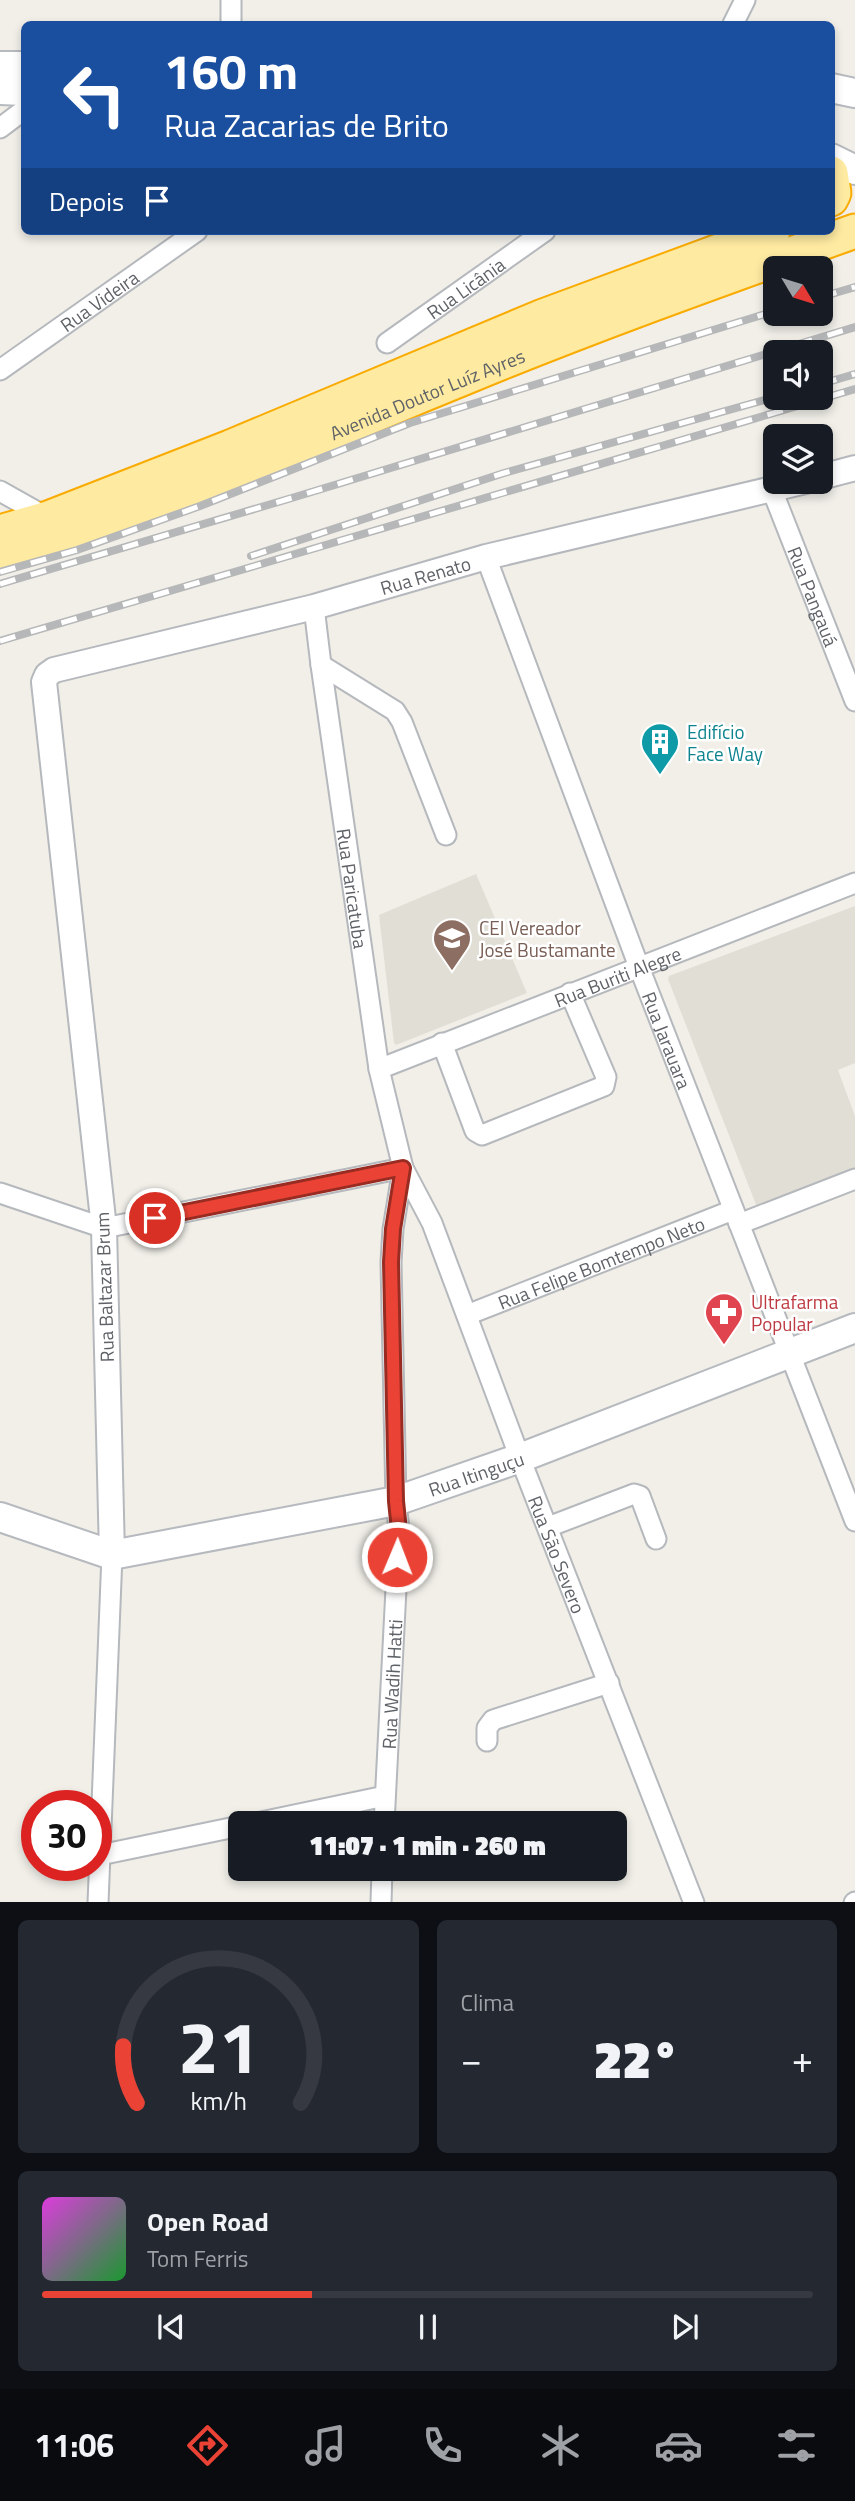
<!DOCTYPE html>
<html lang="pt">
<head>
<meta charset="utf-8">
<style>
  body { margin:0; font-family:"Titillium Web",sans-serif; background:#242831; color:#f1f3f6; height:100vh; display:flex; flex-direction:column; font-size:26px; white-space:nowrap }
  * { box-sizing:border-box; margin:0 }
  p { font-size:23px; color:#9ea1a6 }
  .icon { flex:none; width:38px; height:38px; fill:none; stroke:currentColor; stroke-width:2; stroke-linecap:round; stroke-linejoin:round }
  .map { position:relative; height:1902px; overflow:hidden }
  .details { display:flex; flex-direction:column; gap:18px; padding:18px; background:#0d0f14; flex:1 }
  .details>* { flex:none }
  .top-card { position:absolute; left:21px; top:21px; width:814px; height:214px; border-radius:10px; box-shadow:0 4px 10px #0003; background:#1a4fa0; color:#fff; overflow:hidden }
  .needle { width:46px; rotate:128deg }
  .fabs { position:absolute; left:763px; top:256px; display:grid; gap:14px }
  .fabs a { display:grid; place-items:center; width:70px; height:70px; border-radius:10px; background:#171b24; box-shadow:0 4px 10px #0003; font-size:35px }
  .speed { position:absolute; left:21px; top:1790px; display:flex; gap:14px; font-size:35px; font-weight:700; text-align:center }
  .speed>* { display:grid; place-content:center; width:91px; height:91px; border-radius:50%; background:#171b24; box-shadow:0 4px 10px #0003; line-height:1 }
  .speed .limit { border:10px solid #d22; background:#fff; color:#111 }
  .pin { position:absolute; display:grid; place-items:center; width:60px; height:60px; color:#fff; margin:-30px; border:4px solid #fff; border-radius:50%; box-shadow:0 2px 7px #0007 }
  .me { position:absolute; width:77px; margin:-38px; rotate:1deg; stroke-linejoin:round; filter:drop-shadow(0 0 5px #0008) }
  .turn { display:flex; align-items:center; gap:24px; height:147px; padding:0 28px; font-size:32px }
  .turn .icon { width:91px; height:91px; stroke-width:2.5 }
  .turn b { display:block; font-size:49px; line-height:60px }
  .then { display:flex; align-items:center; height:66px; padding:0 28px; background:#0003; gap:14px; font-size:26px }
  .big { font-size:52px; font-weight:800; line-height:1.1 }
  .details .widget { flex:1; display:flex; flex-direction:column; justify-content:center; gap:10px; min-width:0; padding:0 24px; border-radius:10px; background:#242831 }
  .details .dial { align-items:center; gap:0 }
  .dial svg { height:182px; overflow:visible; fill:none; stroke:#363941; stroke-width:7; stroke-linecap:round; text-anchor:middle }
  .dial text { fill:#f1f3f6; stroke:none }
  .song { display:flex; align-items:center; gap:21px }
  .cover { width:84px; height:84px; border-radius:10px; background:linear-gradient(135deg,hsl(300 70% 55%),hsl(130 70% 35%)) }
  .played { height:7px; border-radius:4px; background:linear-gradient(90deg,#ea4335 35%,#363941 35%) }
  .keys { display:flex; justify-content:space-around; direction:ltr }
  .heat { display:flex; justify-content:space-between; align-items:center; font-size:38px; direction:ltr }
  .details .tiles { flex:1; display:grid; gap:18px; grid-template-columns:1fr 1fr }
  .widget:last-child { grid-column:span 2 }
  .trip { position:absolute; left:228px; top:1811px; width:399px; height:70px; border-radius:10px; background:#171b24; box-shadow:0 4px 10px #0003; font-weight:800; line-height:70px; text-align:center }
  .menu { display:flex; height:112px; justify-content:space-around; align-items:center; background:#090b0e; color:#9ea1a6 }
  .menu .icon { width:49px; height:49px }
  .menu .selected { color:#ea4335 }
  .menu b { font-size:32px; color:#f1f3f6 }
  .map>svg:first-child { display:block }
  .education { fill:#e1ded6 }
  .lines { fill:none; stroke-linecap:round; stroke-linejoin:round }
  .minor-casing { stroke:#b5b8bc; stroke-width:23 }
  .tertiary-casing { stroke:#b5b8bc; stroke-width:28 }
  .secondary-casing { stroke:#b6babf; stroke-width:32 }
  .trunk-casing { stroke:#f9ab00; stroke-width:37 }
  .minor { stroke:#fff; stroke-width:19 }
  .tertiary { stroke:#fff; stroke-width:24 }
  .secondary { stroke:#fff; stroke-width:28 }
  .trunk { stroke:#feeaa1; stroke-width:33 }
  .rail-casing { stroke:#b6b7b8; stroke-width:8 }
  .rail { stroke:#fff; stroke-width:5; stroke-dasharray:16; stroke-linecap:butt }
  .route-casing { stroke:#982c22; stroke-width:18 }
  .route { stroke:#ea4335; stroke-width:12 }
  .labels { text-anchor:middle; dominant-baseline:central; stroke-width:5; stroke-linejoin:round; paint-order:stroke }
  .street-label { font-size:19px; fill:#5f6368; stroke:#fff }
  .culture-label { font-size:19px; fill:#0d838f; stroke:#fff; text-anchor:start }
  .education-label { font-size:19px; fill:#785e54; stroke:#fff; text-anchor:start }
  .health-label { font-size:19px; fill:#be3a42; stroke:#fff; text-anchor:start }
</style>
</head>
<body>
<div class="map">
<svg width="855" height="1903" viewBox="0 0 855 1903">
  <rect width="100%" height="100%" fill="#f1efe8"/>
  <path class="education" d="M 476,874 L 527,993 L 396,1045 L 394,1043 L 379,915 Z
    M 855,906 L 855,1063 L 838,1070 L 855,1116 L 855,1169 L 757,1207 L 668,979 L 669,976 Z"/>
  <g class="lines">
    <defs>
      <g id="minor">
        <path d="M 231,0 L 231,24"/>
        <path d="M 733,24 L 745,0"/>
        <path d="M 0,128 L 24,110"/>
        <path id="s1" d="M 387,343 L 545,231"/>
        <path id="s2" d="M 0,370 L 197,231"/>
        <path id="s3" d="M 772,490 L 855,701"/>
        <path d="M 0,491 L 48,518"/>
        <path id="s4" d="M 486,557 L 639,967 L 855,1521"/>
        <path id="s5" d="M 314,607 L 321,665 L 379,1069 L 403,1168 L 432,1223 L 520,1458 L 694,1903"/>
        <path d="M 321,665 L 395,711 L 402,722 L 446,835"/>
        <path d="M 442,1043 L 475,1131 L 482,1135 L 604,1086 L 606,1077 L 570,993"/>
        <path id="s6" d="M 379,1069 L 855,883"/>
        <path d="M 0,1193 L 104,1228 L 403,1168"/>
        <path d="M 739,1224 L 855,1179"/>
        <path id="s7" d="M 467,1315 L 733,1210"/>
        <path d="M 548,1527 L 634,1494 L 640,1496 L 656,1539"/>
        <path d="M 487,1741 L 487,1728 L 493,1720 L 609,1683"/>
        <path d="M 252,1824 L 385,1796"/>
        <path id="s8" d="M 384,1824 L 399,1530 L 396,1501 L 391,1262 L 393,1229 L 403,1168"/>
        <path d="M 100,1855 L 240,1826"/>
        <path d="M 98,1903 L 112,1555"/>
        <path d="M 381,1903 L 382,1869"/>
        <path d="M 854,1903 L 855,1902"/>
      </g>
      <g id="tertiary">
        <path d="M 821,477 L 855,468"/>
        <path id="s9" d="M 112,1555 L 104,1228 L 44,682 L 47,675 L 54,670 L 314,607 L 486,557 L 806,481"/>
      </g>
      <g id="secondary">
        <path d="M 0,66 L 24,66"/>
        <path d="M 831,88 L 855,93"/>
        <path d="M 0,90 L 24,91"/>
        <path d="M 831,158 L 855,170"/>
        <path id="s10" d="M 0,1517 L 112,1555 L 396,1501 L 520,1458 L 855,1328"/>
      </g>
      <g id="trunk">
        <path d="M 831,173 L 834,193 L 831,199"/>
        <path d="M 0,532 L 48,518 L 230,447 L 543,316 L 773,231"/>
        <path id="s11" d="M 0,556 C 159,510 311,440 464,378 C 592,325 724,278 855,231"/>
      </g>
    </defs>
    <use href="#minor" class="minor-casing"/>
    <use href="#tertiary" class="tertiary-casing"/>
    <use href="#secondary" class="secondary-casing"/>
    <use href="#trunk" class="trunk-casing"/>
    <use href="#minor" class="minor"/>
    <use href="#tertiary" class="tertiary"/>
    <use href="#secondary" class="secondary"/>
    <use href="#trunk" class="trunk"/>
    <defs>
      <path id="rail" d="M 821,297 L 855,287
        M 821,384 L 855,374
        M 251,556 L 504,473 L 775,397
        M 0,572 L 77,550 L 200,506 L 410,423 L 775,311
        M 0,584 L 295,497 L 855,327
        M 0,641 L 855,389"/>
    </defs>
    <use href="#rail" class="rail-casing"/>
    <use href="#rail" class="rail"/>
  </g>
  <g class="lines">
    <defs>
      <path id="route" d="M 155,1218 L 403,1168 L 393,1229 L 391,1262 L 396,1501 L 399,1530 L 397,1557"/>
    </defs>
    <use href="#route" class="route-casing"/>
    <use href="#route" class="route"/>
  </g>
  <defs>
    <symbol id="building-pin" viewBox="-11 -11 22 30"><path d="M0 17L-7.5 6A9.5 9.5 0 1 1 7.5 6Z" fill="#0f9aa8" stroke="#fff"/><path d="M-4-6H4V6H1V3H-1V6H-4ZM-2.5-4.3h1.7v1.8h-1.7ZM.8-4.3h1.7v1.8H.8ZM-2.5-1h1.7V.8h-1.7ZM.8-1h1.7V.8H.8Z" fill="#fff"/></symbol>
    <symbol id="school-pin" viewBox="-11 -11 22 30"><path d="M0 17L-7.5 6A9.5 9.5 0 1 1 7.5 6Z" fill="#8d6e63" stroke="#fff"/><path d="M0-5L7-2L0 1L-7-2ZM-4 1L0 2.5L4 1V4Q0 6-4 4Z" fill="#fff"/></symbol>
    <symbol id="pharmacy-pin" viewBox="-11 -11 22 30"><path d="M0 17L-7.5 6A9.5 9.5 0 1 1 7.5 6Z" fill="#e0444e" stroke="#fff"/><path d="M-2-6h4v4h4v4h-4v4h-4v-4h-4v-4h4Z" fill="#fff"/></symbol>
  </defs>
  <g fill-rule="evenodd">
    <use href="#building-pin" x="638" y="720" width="44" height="60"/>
    <use href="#school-pin" x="430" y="916" width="44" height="60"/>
    <use href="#pharmacy-pin" x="702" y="1290" width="44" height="60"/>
  </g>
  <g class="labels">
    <g class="street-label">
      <text stroke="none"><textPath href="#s1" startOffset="96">Rua Licânia</textPath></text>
      <text stroke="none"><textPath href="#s2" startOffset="121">Rua Videira</textPath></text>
      <text stroke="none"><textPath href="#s11" startOffset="457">Avenida Doutor Luíz Ayres</textPath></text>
      <text stroke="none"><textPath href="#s9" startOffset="1276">Rua Renato</textPath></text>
      <text stroke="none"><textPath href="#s3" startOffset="114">Rua Pangauá</textPath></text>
      <text stroke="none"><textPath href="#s5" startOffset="284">Rua Paricatuba</textPath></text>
      <text stroke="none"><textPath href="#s6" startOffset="256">Rua Buriti Alegre</textPath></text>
      <text stroke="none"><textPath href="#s4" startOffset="516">Rua Jarauara</textPath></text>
      <text stroke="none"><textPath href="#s7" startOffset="144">Rua Felipe Bomtempo Neto</textPath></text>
      <text transform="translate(104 1287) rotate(-92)">Rua Baltazar Brum</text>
      <text stroke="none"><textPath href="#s10" startOffset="492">Rua Itinguçu</textPath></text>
      <text stroke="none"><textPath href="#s5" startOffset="985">Rua São Severo</textPath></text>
      <text stroke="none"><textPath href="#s8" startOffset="140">Rua Wadih Hatti</textPath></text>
    </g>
    <g class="culture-label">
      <text x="687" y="731">Edifício<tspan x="687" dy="22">Face Way</tspan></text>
    </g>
    <g class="education-label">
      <text x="479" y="927">CEI Vereador<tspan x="479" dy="22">José Bustamante</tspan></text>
    </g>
    <g class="health-label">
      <text x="751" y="1301">Ultrafarma<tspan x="751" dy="22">Popular</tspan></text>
    </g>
  </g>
</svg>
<div class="fabs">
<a><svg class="needle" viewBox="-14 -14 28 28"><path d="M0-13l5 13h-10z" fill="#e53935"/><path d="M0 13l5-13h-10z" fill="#9ea1a6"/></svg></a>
<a><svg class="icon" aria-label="sound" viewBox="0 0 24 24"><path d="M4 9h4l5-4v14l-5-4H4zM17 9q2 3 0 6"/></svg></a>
<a><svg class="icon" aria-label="layers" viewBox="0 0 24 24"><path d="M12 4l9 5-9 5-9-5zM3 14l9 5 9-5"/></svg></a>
</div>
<div class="speed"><div class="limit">30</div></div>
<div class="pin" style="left:155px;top:1218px;background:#d93025"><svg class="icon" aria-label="arrive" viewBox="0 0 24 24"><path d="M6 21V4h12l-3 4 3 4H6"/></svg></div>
<svg class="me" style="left:397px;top:1557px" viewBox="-20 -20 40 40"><circle r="17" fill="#ea4335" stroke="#fff" stroke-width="3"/><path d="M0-11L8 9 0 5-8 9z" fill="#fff"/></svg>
<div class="trip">11:07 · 1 min · 260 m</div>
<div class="top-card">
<div class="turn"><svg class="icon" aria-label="left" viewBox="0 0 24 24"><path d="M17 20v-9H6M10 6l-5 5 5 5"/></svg><div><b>160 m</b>Rua Zacarias de Brito</div></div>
<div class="then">Depois<svg class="icon" aria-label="arrive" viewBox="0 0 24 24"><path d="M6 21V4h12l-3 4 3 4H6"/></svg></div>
</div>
</div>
<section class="details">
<div class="tiles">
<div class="widget dial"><svg viewBox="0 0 100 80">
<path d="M14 69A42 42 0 1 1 86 69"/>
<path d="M14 69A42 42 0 0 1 8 44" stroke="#ea4335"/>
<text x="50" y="56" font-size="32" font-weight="700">21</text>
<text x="50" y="72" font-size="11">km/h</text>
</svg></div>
<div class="widget"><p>Clima</p>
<div class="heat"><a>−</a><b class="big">22°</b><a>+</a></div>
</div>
<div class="widget">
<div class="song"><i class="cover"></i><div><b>Open Road</b><p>Tom Ferris</p></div></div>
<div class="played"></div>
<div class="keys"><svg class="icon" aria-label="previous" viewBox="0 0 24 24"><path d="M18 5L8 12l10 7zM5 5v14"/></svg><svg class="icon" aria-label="pause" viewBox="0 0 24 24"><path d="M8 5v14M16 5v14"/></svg><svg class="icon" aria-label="next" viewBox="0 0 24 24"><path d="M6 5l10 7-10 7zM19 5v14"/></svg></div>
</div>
</div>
</section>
<nav class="menu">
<b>11:06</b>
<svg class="icon selected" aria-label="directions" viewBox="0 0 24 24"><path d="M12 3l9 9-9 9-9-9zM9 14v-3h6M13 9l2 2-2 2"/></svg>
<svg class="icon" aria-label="music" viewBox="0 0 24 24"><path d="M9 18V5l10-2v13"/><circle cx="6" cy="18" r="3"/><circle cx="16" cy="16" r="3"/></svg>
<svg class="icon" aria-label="phone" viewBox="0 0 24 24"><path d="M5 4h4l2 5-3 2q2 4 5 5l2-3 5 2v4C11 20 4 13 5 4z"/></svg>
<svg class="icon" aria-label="climate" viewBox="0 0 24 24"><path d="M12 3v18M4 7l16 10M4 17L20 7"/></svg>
<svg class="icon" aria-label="car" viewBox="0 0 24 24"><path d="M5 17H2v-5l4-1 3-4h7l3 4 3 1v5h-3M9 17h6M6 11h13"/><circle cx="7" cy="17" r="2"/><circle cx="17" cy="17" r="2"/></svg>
<svg class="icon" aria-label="filters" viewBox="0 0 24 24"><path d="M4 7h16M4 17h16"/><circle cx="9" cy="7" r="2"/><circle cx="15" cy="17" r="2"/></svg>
</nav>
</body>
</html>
